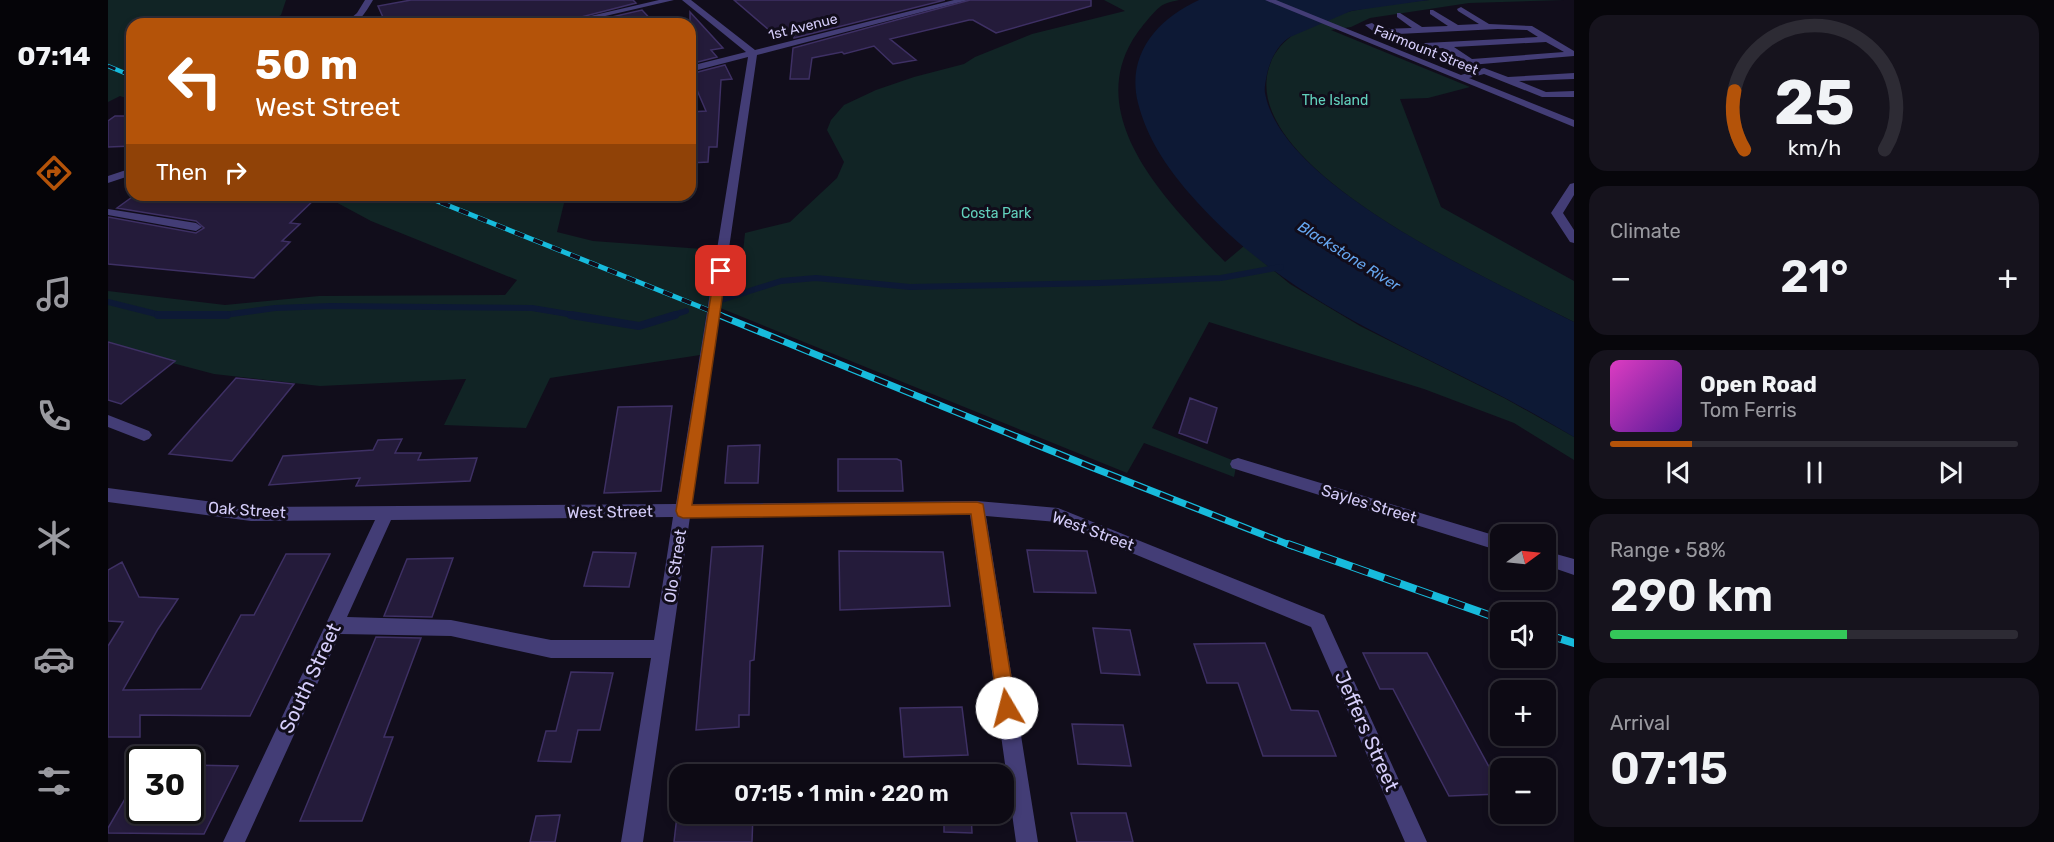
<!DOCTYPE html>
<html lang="en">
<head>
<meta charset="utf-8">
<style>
  body { margin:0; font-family:Rubik,sans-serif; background:#16131d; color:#f1f3f6; height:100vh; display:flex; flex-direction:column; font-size:22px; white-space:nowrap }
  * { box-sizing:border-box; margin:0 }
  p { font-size:20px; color:#9a9aa0 }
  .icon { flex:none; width:33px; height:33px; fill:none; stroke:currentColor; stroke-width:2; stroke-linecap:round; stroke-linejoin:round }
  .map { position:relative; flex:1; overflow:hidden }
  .drawer { display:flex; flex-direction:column; gap:15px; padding:15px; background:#07060b; width:480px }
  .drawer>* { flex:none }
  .guide { position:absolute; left:18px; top:18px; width:570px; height:183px; border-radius:18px; box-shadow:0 3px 9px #0003,0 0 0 2px #2d2b34; background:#b45309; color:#fff; overflow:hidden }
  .needle { width:39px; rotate:75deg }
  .fabs { position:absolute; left:1382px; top:524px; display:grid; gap:12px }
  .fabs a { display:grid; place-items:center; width:66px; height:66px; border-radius:12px; background:#0d0a14; box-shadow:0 3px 9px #0003,0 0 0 2px #2d2b34; font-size:30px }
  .speed { position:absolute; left:18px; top:746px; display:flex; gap:12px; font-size:30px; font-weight:700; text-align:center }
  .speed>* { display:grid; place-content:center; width:78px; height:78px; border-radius:50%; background:#0d0a14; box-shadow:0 3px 9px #0003,0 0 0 2px #2d2b34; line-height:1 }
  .speed .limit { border:3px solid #111; border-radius:9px; background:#fff; color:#111 }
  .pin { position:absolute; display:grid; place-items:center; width:51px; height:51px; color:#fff; margin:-26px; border-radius:12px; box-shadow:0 3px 9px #0006 }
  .me { position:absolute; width:66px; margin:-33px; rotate:352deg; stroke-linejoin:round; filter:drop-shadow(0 0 4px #0008) }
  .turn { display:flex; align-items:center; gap:21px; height:126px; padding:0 30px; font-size:27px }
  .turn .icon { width:78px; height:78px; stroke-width:2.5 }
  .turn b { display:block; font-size:42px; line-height:51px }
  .then { display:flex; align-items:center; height:57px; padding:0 30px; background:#0003; gap:12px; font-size:22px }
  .big { font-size:45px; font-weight:600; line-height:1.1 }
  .drawer .tile { flex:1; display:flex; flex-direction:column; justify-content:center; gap:9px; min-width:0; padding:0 21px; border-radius:18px; background:#16131d }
  .drawer .dial { align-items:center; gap:0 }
  .dial svg { height:156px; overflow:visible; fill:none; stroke:#2d2b34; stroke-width:7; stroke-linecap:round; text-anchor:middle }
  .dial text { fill:#f1f3f6; stroke:none }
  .song { display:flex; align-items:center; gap:18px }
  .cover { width:72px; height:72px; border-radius:9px; background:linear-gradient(135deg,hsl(310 70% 55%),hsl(270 70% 35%)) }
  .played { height:6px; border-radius:3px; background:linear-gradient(90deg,#b45309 20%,#2d2b34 20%) }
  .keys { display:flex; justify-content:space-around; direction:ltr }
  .heat { display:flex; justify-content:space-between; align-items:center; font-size:33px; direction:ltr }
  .charge { height:9px; border-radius:4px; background:linear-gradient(90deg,#34c759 58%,#2d2b34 0) }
  .trip { position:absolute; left:561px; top:764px; width:345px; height:60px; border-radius:18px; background:#0d0a14; box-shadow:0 3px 9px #0003,0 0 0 2px #2d2b34; font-weight:600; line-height:60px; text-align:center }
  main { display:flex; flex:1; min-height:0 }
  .tab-bar { display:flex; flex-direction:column; width:108px; justify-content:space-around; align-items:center; background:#050408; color:#9a9aa0 }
  .tab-bar .icon { width:42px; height:42px }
  .tab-bar .on { color:#b45309 }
  .tab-bar b { font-size:27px; color:#f1f3f6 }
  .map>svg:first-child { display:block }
  .green { fill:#112425 }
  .water { fill:#0d1935 }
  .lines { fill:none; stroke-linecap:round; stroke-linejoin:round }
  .stream-far1 { stroke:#0d1935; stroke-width:6 }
  .stream { stroke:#0d1935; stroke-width:8 }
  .building { fill:#241b3a; stroke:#3e3064; stroke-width:1.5 }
  .minor { fill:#433d76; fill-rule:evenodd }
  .rail-far3-casing { stroke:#17bbdc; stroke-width:4.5 }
  .rail-far2-casing { stroke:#17bbdc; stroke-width:5 }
  .rail-far1-casing { stroke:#17bbdc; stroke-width:7 }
  .rail-casing { stroke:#17bbdc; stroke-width:8 }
  .rail-far3 { stroke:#110d1b; stroke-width:3; stroke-dasharray:8; stroke-linecap:butt }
  .rail-far2 { stroke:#110d1b; stroke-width:4; stroke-dasharray:10; stroke-linecap:butt }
  .rail-far1 { stroke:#110d1b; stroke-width:4.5; stroke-dasharray:14; stroke-linecap:butt }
  .rail { stroke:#110d1b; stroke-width:6; stroke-dasharray:17; stroke-linecap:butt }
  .route { fill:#b45309; stroke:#753606; stroke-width:1.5 }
  .labels { text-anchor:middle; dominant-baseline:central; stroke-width:6; stroke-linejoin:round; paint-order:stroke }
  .far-street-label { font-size:14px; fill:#d5cdfa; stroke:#110d1b }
  .far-park-label { font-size:14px; fill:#62d1bd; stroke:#110d1b }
  .far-water-label { font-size:15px; font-style:italic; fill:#66a6ef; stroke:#110d1b }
  .street-label { font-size:16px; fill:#d5cdfa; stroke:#110d1b }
  .near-street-label { font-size:20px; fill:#d5cdfa; stroke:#110d1b }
</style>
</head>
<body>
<main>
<nav class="tab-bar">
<b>07:14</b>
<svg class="icon on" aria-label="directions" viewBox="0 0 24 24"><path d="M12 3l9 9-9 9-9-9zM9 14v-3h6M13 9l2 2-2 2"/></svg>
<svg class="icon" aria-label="music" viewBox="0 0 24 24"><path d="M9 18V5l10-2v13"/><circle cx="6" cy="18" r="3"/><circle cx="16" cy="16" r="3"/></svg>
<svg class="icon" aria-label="phone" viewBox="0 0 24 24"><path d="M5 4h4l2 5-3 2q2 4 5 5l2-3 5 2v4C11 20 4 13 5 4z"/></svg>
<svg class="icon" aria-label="climate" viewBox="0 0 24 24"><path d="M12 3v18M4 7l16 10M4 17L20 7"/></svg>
<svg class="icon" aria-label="car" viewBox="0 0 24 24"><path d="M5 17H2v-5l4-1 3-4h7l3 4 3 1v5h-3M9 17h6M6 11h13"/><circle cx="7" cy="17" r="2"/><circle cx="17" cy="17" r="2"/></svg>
<svg class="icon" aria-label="filters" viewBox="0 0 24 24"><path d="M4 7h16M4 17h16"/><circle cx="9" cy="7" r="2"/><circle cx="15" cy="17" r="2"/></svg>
</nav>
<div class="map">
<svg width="1466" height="842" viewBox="0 0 1466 842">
  <rect width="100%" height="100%" fill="#110d1b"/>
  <path class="green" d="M 0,0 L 178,0 L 173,15 L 160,24 L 24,24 L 24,100 L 12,96 L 0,102 Z
    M 996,0 L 1071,0 C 1066,1 1057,3 1053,6 C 1044,13 1030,31 1024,41 C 976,123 1066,208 1117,262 L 1136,246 L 1182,284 L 1252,326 L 1398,399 L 1466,437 L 1466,460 L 1406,423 L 1316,389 L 1101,322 L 1044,428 L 1129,462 L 1126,477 L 1036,443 L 1019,473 L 600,303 L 592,355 L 442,378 L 418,428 L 336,425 L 358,379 L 212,386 L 106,374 L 0,346 L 0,291 L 117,305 L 211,296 L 397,295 L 409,280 L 263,221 L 224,200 L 226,195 L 458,195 L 449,232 L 485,241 L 635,252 L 637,233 L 682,222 L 729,178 L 736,162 L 719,130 L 723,120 L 736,105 L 768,90 L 806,77 L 856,64 L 867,57 L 924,34 L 1017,11 Z
    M 1321,0 L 1456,0 L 1361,3 L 1262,18 L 1243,27 L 1223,30 L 1362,87 L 1320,98 L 1292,99 L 1333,207 L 1466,281 L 1466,322 C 1392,284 1144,176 1159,76 C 1169,12 1270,6 1321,0 Z"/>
  <path class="water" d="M 1091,0 L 1321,0 L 1243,11 L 1182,37 C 1170,44 1162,60 1159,74 C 1158,80 1156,87 1157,93 C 1174,188 1386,281 1466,322 L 1466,437 C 1444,424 1421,411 1399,399 C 1283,339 1169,295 1081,193 C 1058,166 1039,138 1030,103 C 1018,55 1049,19 1091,0 Z"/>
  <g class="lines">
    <path class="stream-far1" d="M 0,302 L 52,315 L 116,315 L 167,308 L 223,306 L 424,308 L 472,316
      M 607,302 L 673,281 L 708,278 L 802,287 L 992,283 L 1113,278 L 1173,267
      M 562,316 L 578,311"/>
    <path class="stream" d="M 50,315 L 119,315
      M 463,315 L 531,326 L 567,315"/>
  </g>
  <path class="building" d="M 303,0 L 525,0 L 528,3 L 446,24 L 278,24 L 270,6 Z
    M 626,0 L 837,0 L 686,38 L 686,33 L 669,37 Z
    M 862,0 L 983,0 L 983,6 L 888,33 L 865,20 L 861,20 L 782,39 L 808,60 L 785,64 L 766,46 L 736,54 L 734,52 L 704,58 L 701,79 L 682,79 L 685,48 Z
    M 534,10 L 547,24 L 473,24 Z
    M 582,12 L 615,48 L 603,50 L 609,57 L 582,64 Z
    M 617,65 L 624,79 L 613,80 L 609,147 L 601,147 L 600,162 L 582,163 L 582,112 L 598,111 L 582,74 Z
    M 7,116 L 24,116 L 24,146 L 0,147 L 0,121 Z
    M 27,195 L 211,195 L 182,223 L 192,224 L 174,241 L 182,242 L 146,278 L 0,264 L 0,217 L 88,233 L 96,228 L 88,221 L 9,208 Z
    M 0,342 L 67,361 L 13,404 L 0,400 Z
    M 128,378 L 186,384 L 124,461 L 61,454 Z
    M 1082,398 L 1109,408 L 1099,443 L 1071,433 Z
    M 564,406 L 553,491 L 496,493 L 510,407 Z
    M 294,439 L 287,453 L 313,453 L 310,460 L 369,458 L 362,481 L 248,486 L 252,478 L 161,485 L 175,456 L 265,450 L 270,440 Z
    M 652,445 L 650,483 L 617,483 L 620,446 Z
    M 730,459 L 789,459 L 793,461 L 795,491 L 730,491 Z
    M 655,546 L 646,660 L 642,661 L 641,715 L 631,715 L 631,727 L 588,730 L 604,547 Z
    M 919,550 L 979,551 L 988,593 L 926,592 Z
    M 731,551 L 835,552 L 842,606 L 732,610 Z
    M 485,552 L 528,553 L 521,587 L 476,586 Z
    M 178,554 L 222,554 L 142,716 L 32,715 L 32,737 L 0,737 L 0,646 L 15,622 L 0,621 L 0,570 L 14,562 L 31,597 L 70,599 L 50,629 L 15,690 L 93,689 L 133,615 L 146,615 Z
    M 345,558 L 324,617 L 276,616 L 299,559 Z
    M 985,628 L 1022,630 L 1032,675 L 993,673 Z
    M 268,637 L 313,638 L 276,737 L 285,737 L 254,821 L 192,821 Z
    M 1157,643 L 1183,710 L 1210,711 L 1228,756 L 1155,756 L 1130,683 L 1099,683 L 1086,644 Z
    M 1255,653 L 1319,653 L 1392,787 L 1392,794 L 1341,796 L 1285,689 L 1272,689 Z
    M 463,672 L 505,673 L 492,730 L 470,730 L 463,762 L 430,761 L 438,731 L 448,731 Z
    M 854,707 L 860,755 L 796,757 L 792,708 Z
    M 964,724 L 1015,725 L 1023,766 L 970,764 Z
    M 82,765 L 130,766 L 96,834 L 0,833 L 0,828 L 32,773 L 32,810 L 82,810 Z
    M 836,813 L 863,813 L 864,833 L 836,832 Z
    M 963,813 L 1018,813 L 1025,842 L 969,842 Z
    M 645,814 L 644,842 L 566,842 L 569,816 Z
    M 452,815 L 447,842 L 422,842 L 428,816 Z"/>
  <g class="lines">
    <path class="minor" d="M 257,0 L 265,0 C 257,13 252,24 236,24 L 249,13 Z
      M 551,0 L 566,0 L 463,24 L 448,24 Z
      M 574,0 L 583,0 L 647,50 L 846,0 L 860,0 L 649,55 L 584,504 L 869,501 L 950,508 L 1216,615 L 1319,842 L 1297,842 L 1203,627 L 949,522 L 878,516 L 930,842 L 908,842 L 862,515 L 582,517 L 535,842 L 513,842 L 543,658 L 443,658 L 343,636 L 232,634 L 137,842 L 115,842 L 267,520 L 143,521 L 0,502 L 0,488 L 143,507 L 568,504 L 640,57 L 582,72 L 582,66 L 638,52 ZM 565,517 L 546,640 L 443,640 L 343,620 L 239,617 L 283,520 Z
      M 1157,0 L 1168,0 L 1353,75 L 1376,68 L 1400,77 L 1466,73 L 1466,79 L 1411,81 L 1438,92 L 1466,91 L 1466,97 L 1434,97 L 1376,74 L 1361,78 L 1466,120 L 1466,127 Z
      M 1353,7 L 1381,24 L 1424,26 L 1466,51 L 1466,56 L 1362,65 L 1335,48 L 1298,50 L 1294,47 L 1298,44 L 1430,37 L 1419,30 L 1390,29 L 1270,35 L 1257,25 L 1264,23 L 1272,29 L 1304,28 L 1289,17 L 1289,13 L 1292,13 L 1314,27 L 1340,26 L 1322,14 L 1322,10 L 1325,10 L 1350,25 L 1371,24 L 1350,11 L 1349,9 ZM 1438,42 L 1456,52 L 1364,59 L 1346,47 Z
      M 24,168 L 24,175 L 0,183 L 0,176 Z
      M 1466,183 L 1466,195 L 1455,213 L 1466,230 L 1466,243 L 1462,242 L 1443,213 L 1462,184 Z
      M 0,209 L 88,223 L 94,227 L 88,231 L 0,215 Z
      M 0,415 L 41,431 L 44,435 L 41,439 L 36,441 L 0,427 Z
      M 1130,458 L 1392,537 L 1392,551 L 1124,468 L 1122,464 L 1124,460 Z
      M 1437,551 L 1466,559 L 1466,575 L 1437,565 Z"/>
    <defs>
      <path id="rail-far3" d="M 0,66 L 24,76"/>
      <path id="rail-far2" d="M 314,195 L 615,316"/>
      <path id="rail-far1" d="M 611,315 L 983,467 L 1184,546"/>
      <path id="rail" d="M 1180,544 L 1392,619
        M 1437,634 L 1466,643"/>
    </defs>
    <use href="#rail-far3" class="rail-far3-casing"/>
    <use href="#rail-far2" class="rail-far2-casing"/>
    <use href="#rail-far1" class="rail-far1-casing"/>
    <use href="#rail" class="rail-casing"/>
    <use href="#rail-far3" class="rail-far3"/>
    <use href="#rail-far2" class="rail-far2"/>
    <use href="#rail-far1" class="rail-far1"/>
    <use href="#rail" class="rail"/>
  </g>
  <path class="route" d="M 613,267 L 618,271 L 584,505 L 869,502 L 875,504 L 908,708 L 905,715 L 899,717 L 893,715 L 890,708 L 863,514 L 575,518 L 570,516 L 568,511 L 607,271 Z"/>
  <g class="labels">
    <g class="far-street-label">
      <text transform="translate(695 27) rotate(-14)">1st Avenue</text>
      <text transform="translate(1318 50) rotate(22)">Fairmount Street</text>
    </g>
    <g class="far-park-label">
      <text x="1227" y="100">The Island</text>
      <text x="888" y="213">Costa Park</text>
    </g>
    <g class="far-water-label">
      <text transform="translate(1241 256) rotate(32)">Blackstone River</text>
    </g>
    <g class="street-label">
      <text transform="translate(1261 504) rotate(17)">Sayles Street</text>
      <text transform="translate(139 510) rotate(4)">Oak Street</text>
      <text transform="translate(502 512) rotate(-1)">West Street</text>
      <text transform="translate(985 531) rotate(20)">West Street</text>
      <text transform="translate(567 566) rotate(-81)">Olo Street</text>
    </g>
    <g class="near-street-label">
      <text transform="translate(202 678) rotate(-65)">South Street</text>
      <text transform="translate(1259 731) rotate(66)">Jeffers Street</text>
    </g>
  </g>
</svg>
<div class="fabs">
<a><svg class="needle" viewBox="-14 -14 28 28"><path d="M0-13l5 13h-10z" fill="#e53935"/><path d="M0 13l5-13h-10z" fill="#9a9aa0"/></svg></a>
<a><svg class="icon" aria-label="sound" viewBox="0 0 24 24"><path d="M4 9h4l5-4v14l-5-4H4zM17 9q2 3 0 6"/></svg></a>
<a>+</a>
<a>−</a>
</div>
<div class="speed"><div class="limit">30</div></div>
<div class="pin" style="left:613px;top:271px;background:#d93025"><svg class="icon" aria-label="arrive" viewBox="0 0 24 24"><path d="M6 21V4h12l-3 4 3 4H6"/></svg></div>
<svg class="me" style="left:899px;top:708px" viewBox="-20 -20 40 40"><circle r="19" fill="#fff"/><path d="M0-13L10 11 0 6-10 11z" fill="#b45309"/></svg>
<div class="trip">07:15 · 1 min · 220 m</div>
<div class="guide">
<div class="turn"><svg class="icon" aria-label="left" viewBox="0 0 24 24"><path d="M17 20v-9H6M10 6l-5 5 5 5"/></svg><div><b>50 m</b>West Street</div></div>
<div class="then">Then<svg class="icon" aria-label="right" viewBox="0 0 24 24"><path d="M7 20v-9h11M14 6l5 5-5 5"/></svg></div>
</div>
</div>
<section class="drawer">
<div class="tile dial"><svg viewBox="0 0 100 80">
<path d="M14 69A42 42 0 1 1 86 69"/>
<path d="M14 69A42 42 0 0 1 9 39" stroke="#b45309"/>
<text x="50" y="56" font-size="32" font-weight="700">25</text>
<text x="50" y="72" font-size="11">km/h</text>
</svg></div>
<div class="tile"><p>Climate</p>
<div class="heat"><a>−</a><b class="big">21°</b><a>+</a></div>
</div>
<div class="tile">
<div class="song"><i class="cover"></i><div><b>Open Road</b><p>Tom Ferris</p></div></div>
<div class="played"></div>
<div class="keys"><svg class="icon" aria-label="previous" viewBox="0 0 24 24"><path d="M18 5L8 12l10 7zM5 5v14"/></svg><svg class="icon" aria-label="pause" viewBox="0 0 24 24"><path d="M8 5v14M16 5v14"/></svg><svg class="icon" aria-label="next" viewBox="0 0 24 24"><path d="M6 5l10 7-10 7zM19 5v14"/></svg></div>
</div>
<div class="tile"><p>Range · 58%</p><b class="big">290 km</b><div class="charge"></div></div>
<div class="tile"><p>Arrival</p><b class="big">07:15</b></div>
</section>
</main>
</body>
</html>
